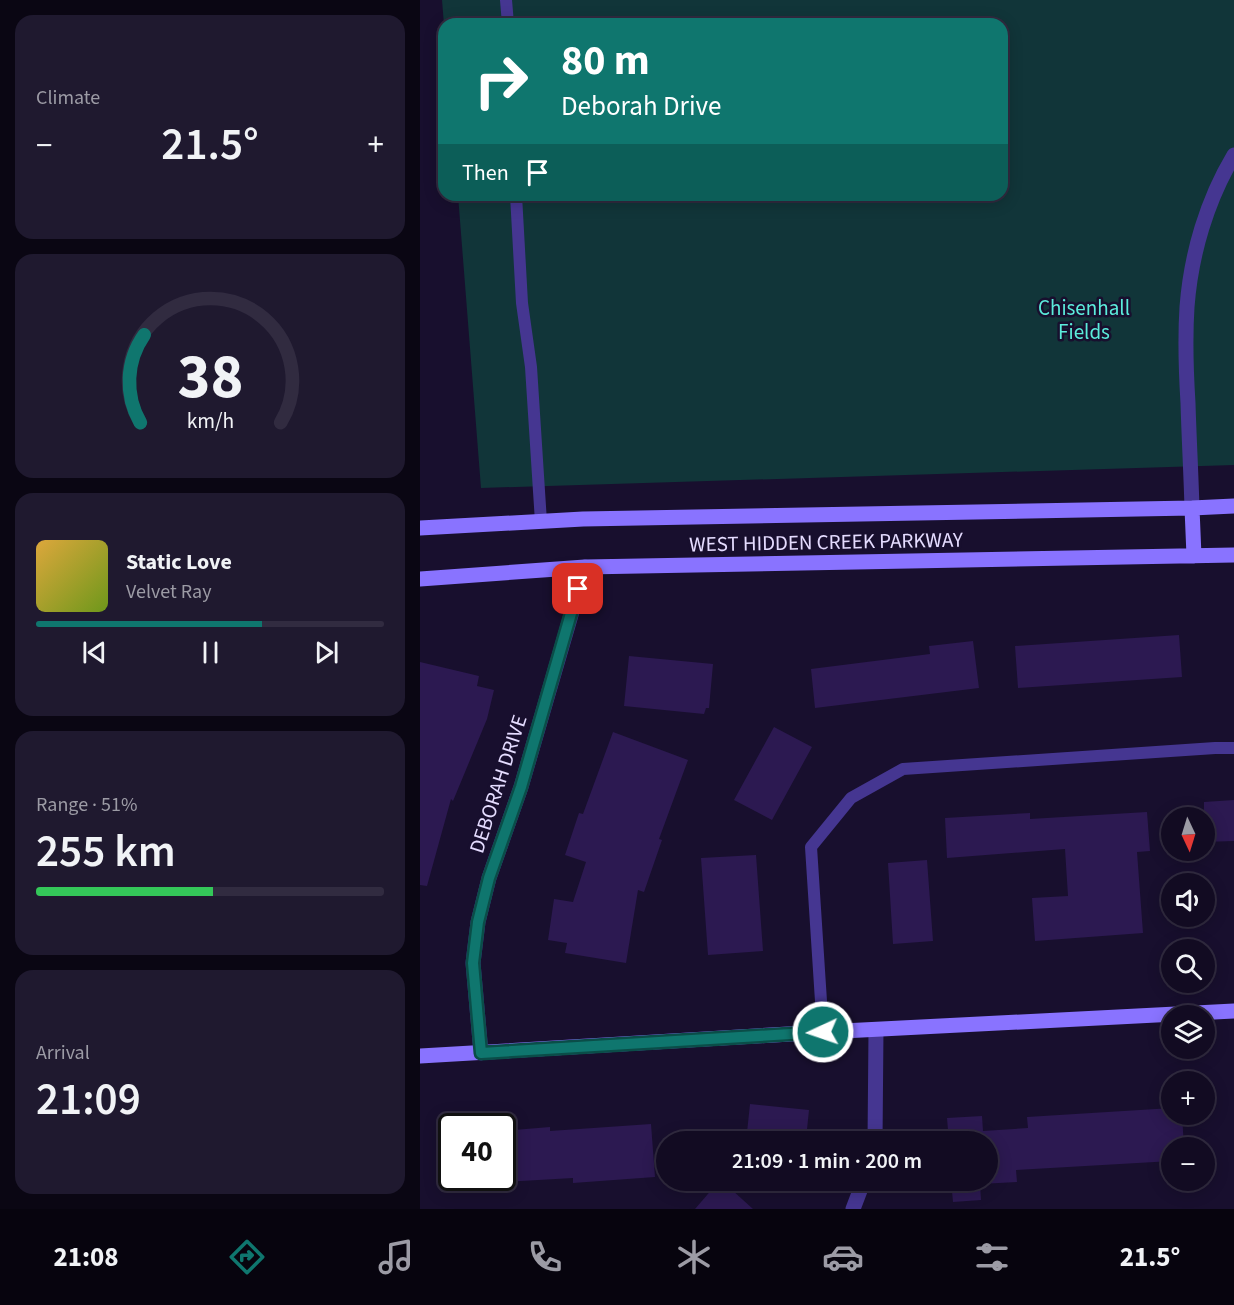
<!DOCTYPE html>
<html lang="en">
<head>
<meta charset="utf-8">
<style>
  body { margin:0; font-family:"Source Sans 3",sans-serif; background:#1f192f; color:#f1f3f6; height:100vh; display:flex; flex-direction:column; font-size:22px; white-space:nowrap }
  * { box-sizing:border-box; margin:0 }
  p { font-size:20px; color:#9c9ba5 }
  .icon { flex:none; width:33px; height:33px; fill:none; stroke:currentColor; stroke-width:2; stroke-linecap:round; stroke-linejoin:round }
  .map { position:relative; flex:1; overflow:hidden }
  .panel { display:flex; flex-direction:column; gap:15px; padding:15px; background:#0a0613; width:420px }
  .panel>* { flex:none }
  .banner { position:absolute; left:18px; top:18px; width:570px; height:183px; border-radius:18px; box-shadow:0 3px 15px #0003,0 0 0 2px #312b40; background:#0f766e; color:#fff; overflow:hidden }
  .needle { width:39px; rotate:176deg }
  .tools { position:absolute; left:741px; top:807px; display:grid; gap:12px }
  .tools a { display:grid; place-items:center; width:54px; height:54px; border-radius:50%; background:#120b22; box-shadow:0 3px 15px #0003,0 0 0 2px #312b40; font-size:30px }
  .speed { position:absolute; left:18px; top:1113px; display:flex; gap:12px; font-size:30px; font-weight:700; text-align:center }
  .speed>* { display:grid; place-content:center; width:78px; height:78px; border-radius:50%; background:#120b22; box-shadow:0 3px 15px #0003,0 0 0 2px #312b40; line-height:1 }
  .speed .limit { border:3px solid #111; border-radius:9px; background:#fff; color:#111 }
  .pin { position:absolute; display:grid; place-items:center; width:51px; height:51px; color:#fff; margin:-26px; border-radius:12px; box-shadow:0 3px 9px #0006 }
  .me { position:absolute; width:66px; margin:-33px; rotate:267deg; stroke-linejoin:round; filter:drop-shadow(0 0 4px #0008) }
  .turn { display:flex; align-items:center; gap:21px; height:126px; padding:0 24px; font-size:27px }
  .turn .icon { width:78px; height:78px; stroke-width:2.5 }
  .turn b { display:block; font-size:42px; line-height:51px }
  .then { display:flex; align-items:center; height:57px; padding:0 24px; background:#0003; gap:12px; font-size:22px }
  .big { font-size:45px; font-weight:600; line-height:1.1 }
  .panel .card { flex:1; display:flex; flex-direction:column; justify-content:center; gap:9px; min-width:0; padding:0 21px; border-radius:18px; background:#1f192f }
  .panel .dial { align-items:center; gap:0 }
  .dial svg { height:156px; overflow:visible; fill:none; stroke:#312b40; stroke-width:7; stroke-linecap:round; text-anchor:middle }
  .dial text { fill:#f1f3f6; stroke:none }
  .song { display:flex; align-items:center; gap:18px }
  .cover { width:72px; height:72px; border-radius:9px; background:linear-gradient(135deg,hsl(40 70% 55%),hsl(80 70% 35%)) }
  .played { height:6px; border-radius:3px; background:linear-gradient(90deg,#0f766e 65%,#312b40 65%) }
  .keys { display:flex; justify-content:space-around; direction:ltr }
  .heat { display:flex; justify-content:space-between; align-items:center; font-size:33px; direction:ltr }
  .charge { height:9px; border-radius:4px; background:linear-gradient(90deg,#34c759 51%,#312b40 0) }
  .trip { position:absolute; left:236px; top:1131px; width:342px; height:60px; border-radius:30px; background:#120b22; box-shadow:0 3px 15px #0003,0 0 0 2px #312b40; font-weight:600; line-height:60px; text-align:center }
  .menu { display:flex; height:96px; justify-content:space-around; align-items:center; background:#07040e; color:#9c9ba5 }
  .menu .icon { width:42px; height:42px }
  .menu .current { color:#0f766e }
  .menu b { font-size:27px; color:#f1f3f6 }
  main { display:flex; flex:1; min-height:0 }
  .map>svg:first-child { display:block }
  .green { fill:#113539 }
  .building { fill:#2c1951 }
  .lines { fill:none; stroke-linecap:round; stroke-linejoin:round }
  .lane { stroke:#453691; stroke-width:12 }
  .street { stroke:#453691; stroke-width:15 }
  .secondary { stroke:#8973ff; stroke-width:15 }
  .route-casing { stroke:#0a4d48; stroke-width:15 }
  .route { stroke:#0f766e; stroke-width:10 }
  .labels { text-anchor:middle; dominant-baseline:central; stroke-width:5; stroke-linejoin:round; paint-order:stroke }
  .park-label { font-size:21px; fill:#5becdb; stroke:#180f2e }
  .street-label { font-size:21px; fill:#e5dcff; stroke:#180f2e }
</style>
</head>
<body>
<main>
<section class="panel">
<div class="card"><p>Climate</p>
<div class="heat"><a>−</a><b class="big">21.5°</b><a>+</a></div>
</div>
<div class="card dial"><svg viewBox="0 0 100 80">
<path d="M14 69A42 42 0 1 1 86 69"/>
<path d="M14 69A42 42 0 0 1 16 24" stroke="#0f766e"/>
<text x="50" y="56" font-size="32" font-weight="700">38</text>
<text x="50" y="72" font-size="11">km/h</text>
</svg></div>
<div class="card">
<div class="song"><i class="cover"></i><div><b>Static Love</b><p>Velvet Ray</p></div></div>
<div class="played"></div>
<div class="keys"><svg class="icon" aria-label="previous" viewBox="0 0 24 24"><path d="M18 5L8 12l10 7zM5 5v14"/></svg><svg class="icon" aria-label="pause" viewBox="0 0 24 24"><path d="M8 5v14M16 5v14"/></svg><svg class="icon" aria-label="next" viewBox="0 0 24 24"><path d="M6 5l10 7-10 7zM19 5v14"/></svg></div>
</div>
<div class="card"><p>Range · 51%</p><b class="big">255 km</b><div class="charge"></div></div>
<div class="card"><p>Arrival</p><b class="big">21:09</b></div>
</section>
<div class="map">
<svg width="814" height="1209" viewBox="0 0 814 1209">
  <rect width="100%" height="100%" fill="#180f2e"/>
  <path class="green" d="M 22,0 L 814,0 L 814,465 L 61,488 L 38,195 L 582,195 L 582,24 L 24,25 Z"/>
  <path class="building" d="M 759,635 L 762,677 L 598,688 L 595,646 Z
    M 553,641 L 559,688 L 395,708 L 391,669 L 510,654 L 509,646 Z
    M 209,656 L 293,664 L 289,708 L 286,708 L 284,714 L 204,706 Z
    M 0,662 L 59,676 L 57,686 L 74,690 L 67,719 L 33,801 L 31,799 L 7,886 L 0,885 Z
    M 354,727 L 392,747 L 352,820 L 314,800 Z
    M 193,732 L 268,760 L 239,839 L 242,840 L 224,892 L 218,890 L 206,963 L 145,953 L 147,943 L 128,940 L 134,899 L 153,902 L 166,862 L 145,855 L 159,813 L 163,814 Z
    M 814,800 L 814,841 L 784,842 L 784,802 Z
    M 727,812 L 730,851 L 717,852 L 723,933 L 615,941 L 612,898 L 648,896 L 645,849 L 527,858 L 525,818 L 610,813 L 610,819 Z
    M 336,855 L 343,951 L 288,955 L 281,858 Z
    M 507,860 L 513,941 L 473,944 L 468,863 Z
    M 330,1104 L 389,1110 L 386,1139 L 377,1138 L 377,1142 L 326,1142 Z
    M 752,1108 L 752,1114 L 762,1114 L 764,1148 L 752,1148 L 752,1161 L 596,1170 L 597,1182 L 560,1184 L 561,1200 L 533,1202 L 531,1180 L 567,1180 L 567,1142 L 529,1142 L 527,1118 L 562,1116 L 563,1131 L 608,1128 L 607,1117 Z
    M 231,1124 L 235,1177 L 153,1183 L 153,1178 L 82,1182 L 82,1131 L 130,1127 L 130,1131 Z
    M 300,1180 L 301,1180 L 333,1209 L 275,1209 Z"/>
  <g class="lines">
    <path class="lane" d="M 86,0 L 88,24
      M 96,195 L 102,303 L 111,367 L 121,522
      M 403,1032 L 391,847 L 431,798 L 483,769 L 795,748 L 814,748"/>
    <path class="street" d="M 772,508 C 771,473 769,438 768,403 C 766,371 765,338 767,307 C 771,254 787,200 814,155
      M 61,1053 L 53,963 L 58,922 L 69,878 L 101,787 L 165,567
      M 455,1142 L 456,1030
      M 433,1209 L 444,1180"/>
    <path class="secondary" d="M 772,508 L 774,556
      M 0,528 L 163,519 L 772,508 L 814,506
      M 0,579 L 165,567 L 814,555
      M 0,1056 L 403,1032 L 814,1011"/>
  </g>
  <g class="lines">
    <defs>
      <path id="route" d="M 158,589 L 101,787 L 69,878 L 58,922 L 53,963 L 61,1053 L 403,1032"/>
    </defs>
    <use href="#route" class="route-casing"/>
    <use href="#route" class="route"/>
  </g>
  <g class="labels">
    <g class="park-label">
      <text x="664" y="308">Chisenhall<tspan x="664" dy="24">Fields</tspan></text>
    </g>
    <g class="street-label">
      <text transform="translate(406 542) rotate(-1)">WEST HIDDEN CREEK PARKWAY</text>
      <text transform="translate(78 784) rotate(-72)">DEBORAH DRIVE</text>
    </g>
  </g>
</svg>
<div class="tools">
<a><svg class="needle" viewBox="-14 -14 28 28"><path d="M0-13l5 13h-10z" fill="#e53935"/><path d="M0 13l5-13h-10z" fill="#9c9ba5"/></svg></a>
<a><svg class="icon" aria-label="sound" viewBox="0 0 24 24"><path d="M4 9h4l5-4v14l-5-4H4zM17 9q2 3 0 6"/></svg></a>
<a><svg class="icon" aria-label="search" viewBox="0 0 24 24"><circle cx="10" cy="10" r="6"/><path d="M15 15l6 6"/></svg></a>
<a><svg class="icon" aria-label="layers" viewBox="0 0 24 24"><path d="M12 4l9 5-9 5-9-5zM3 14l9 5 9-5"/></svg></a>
<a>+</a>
<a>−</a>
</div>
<div class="speed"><div class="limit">40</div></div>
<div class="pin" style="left:158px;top:589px;background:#d93025"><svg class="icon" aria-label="arrive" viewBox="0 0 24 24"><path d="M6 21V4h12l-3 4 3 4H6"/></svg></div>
<svg class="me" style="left:403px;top:1032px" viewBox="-20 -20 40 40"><circle r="17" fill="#0f766e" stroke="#fff" stroke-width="3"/><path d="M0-11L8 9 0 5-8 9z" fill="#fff"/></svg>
<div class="trip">21:09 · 1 min · 200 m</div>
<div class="banner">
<div class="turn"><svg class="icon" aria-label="right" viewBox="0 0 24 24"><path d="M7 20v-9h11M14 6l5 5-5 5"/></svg><div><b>80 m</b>Deborah Drive</div></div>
<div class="then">Then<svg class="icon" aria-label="arrive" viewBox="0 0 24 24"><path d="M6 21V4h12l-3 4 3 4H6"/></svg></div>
</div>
</div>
</main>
<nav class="menu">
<b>21:08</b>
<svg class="icon current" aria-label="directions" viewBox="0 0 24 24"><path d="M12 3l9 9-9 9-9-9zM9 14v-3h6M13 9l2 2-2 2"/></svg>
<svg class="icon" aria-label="music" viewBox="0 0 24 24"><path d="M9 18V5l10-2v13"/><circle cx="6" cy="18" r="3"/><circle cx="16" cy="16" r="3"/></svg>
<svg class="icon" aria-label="phone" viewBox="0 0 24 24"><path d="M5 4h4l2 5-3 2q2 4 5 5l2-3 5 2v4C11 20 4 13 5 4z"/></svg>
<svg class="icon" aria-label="climate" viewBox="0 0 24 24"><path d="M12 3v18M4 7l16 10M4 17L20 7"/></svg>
<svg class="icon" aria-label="car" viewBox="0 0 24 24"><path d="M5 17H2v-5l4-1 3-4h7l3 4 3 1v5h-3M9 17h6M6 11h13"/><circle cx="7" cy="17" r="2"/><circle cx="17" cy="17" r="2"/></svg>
<svg class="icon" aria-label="filters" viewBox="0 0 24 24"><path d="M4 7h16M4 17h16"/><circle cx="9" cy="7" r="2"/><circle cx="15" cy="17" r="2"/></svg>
<b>21.5°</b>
</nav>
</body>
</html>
